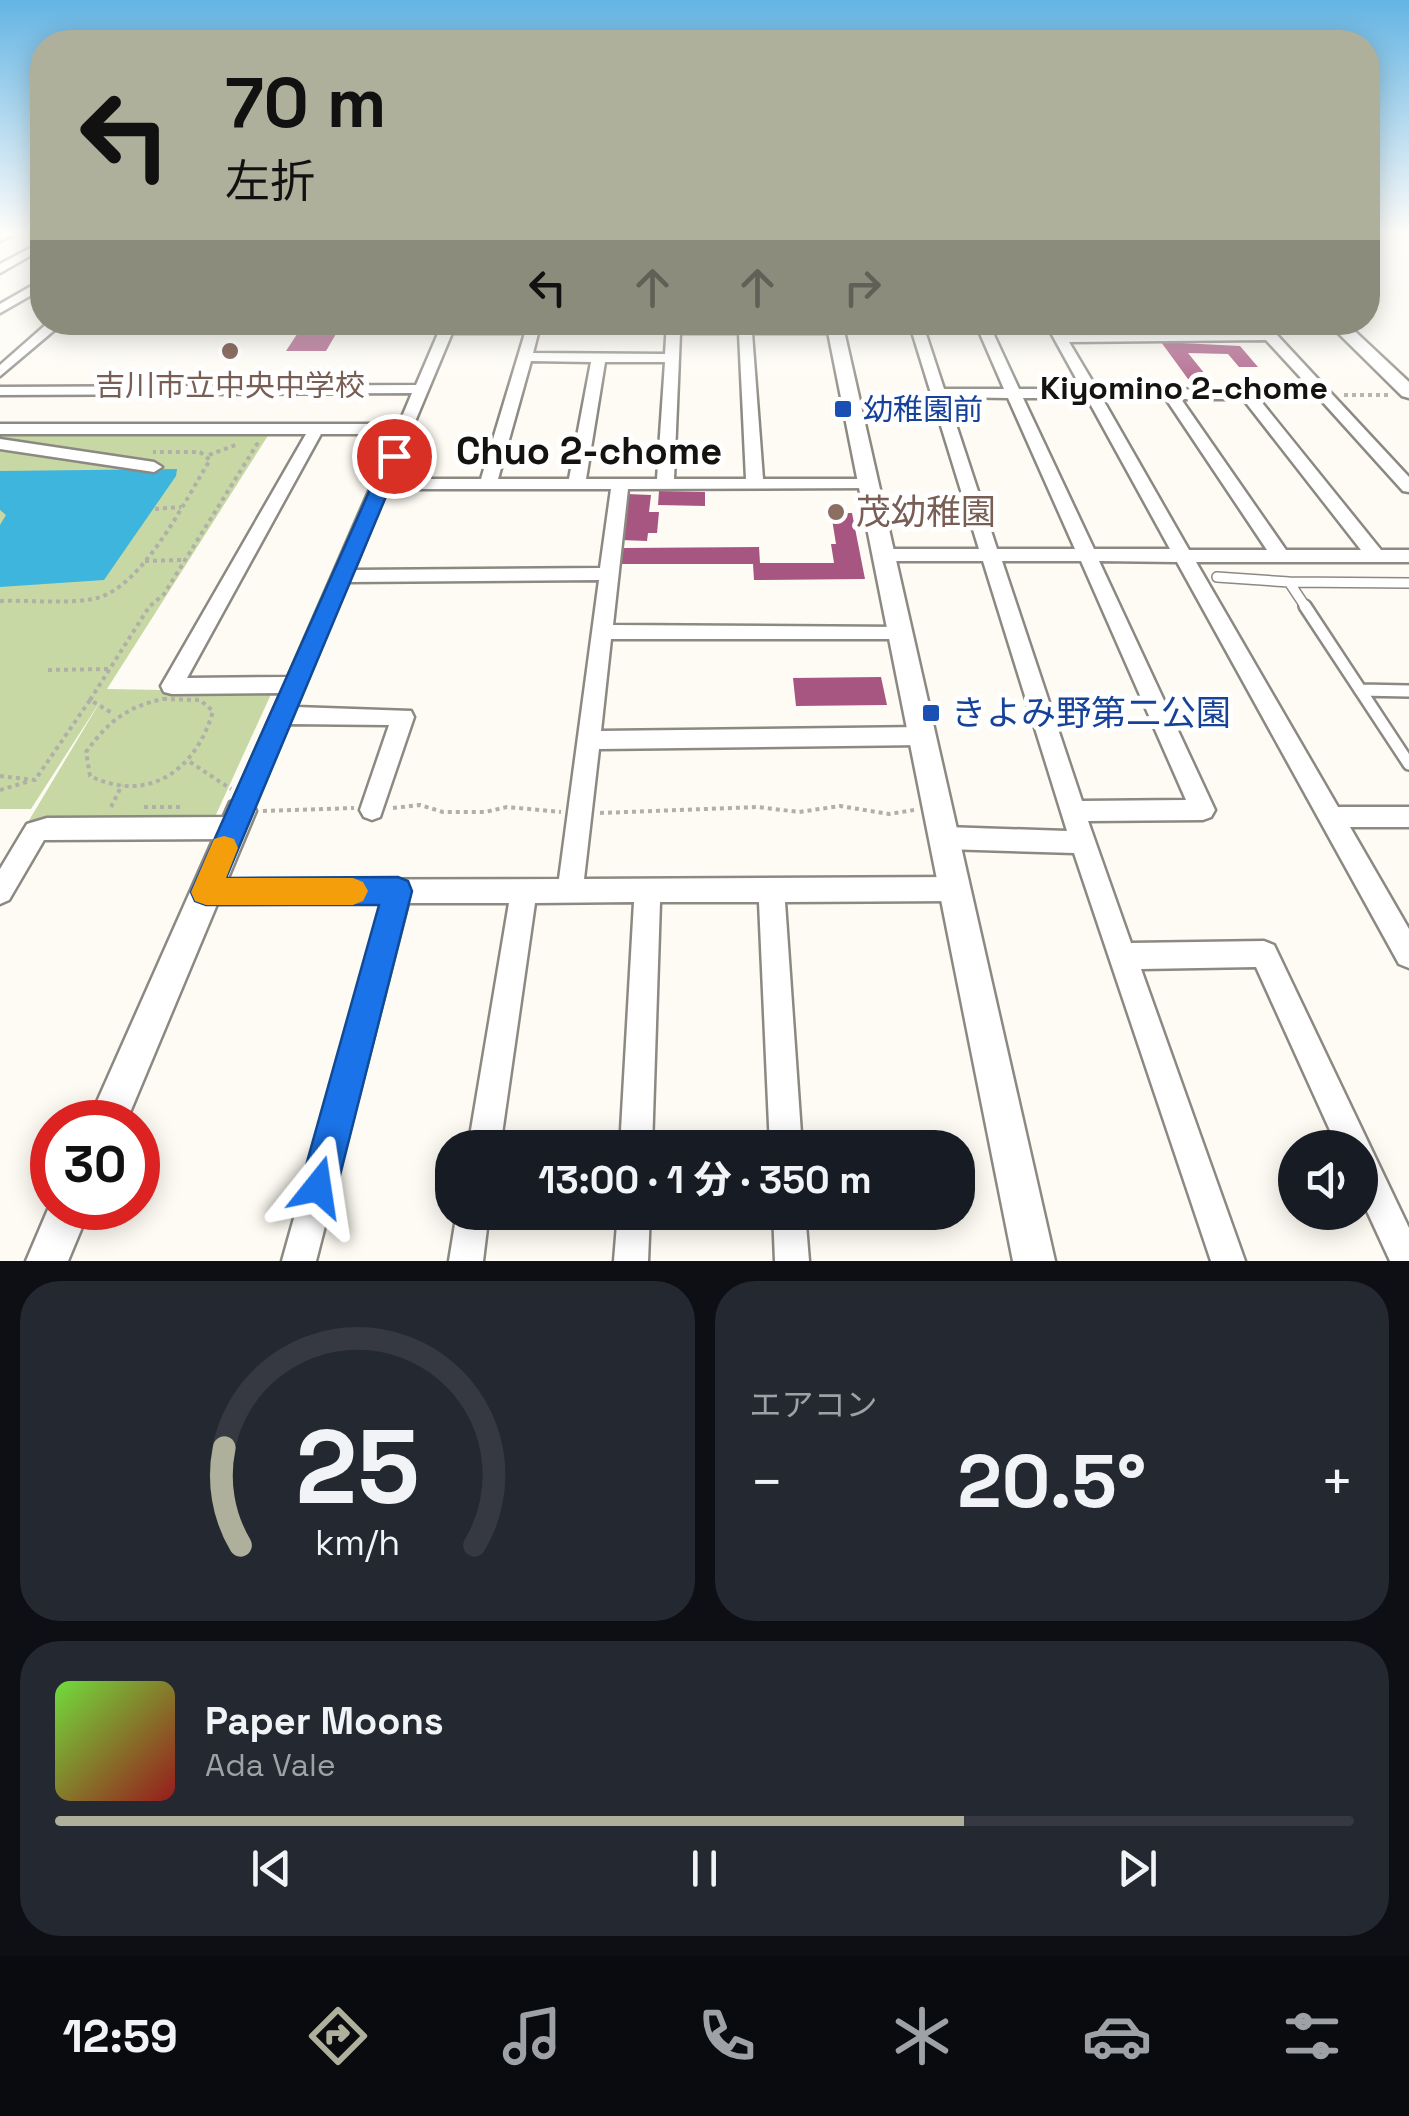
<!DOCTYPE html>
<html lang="ja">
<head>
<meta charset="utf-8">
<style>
  body { margin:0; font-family:"Space Grotesk","Noto Sans JP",sans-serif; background:#242831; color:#f1f3f6; height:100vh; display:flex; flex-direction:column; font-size:38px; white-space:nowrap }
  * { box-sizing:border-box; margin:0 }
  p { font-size:32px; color:#9ea1a6 }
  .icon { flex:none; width:55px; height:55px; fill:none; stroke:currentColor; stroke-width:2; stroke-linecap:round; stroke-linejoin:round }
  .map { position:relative; height:1261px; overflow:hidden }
  .drawer { display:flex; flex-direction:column; gap:20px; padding:20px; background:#0d0f14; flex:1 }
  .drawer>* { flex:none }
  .hud { position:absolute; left:30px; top:30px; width:1350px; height:305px; border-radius:40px; box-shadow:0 5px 25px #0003; background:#aeb09b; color:#111; overflow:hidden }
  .controls { position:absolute; left:1278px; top:1130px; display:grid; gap:20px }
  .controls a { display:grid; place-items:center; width:100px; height:100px; border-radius:50%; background:#171b24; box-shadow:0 5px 25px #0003; font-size:50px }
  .speed { position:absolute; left:30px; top:1100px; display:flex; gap:20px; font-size:50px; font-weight:700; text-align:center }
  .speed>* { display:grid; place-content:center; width:130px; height:130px; border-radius:50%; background:#171b24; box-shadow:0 5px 25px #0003; line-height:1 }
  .speed .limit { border:15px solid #d22; background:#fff; color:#111 }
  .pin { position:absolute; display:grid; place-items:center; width:85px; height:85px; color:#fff; margin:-42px; border:5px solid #fff; border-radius:50%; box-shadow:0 2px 10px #0007 }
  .me { position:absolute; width:110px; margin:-55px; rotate:15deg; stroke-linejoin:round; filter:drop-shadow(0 0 8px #0008) }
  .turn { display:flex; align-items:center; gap:35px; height:210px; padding:0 30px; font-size:45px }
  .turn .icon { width:130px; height:130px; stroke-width:2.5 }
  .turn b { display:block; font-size:70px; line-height:85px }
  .lanes { display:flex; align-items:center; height:95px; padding:0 30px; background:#0003; justify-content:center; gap:50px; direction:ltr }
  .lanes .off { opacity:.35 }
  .big { font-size:75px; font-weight:800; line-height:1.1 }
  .drawer .card { flex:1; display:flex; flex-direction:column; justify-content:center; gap:15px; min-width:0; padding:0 35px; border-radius:40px; background:#242831 }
  .drawer .dial { align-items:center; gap:0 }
  .dial svg { height:260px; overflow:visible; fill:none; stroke:#363941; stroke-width:7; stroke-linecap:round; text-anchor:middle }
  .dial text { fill:#f1f3f6; stroke:none }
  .song { display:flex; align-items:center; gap:30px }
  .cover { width:120px; height:120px; border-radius:15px; background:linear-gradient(135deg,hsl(100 70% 55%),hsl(0 70% 35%)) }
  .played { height:10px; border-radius:5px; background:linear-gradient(90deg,#aeb09b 70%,#363941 70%) }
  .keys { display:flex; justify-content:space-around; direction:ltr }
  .heat { display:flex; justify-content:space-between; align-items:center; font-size:55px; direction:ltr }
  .drawer .tiles { flex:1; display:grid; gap:20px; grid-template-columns:1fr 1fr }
  .card:last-child { grid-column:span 2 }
  .trip { position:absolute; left:435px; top:1130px; width:540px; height:100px; border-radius:40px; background:#171b24; box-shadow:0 5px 25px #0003; font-weight:800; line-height:100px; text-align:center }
  .tab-bar { display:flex; height:160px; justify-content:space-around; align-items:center; background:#090b0e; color:#9ea1a6 }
  .tab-bar .icon { width:70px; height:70px }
  .tab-bar .on { color:#aeb09b }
  .tab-bar b { font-size:45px; color:#f1f3f6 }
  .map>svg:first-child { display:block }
  .green { fill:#c7d8a5 }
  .water { fill:#3eb5dc }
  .building { fill:#a75681 }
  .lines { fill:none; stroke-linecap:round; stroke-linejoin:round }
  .service-far1-casing { stroke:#8c8982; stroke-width:12 }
  .service-casing { stroke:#8c8982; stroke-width:16 }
  .minor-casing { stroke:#8c8982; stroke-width:5 }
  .tertiary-casing { stroke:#8c8982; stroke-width:5 }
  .path-far1 { stroke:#b0afa8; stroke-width:2.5; stroke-dasharray:4 4; stroke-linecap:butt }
  .path { stroke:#b0afa8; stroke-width:4; stroke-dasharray:4 4; stroke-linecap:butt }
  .service-far1 { stroke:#fff; stroke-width:9 }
  .service { stroke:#fff; stroke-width:11 }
  .minor { fill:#fff; fill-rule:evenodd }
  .tertiary { fill:#fff; fill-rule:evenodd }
  .route { fill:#1a73e8; stroke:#114b97; stroke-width:2.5 }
  .slow { fill:#f59e0b }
  .education-dot { fill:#8d6e63; stroke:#fff; stroke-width:4 }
  .transit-dot { fill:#1a4fb4; stroke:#fff; stroke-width:4 }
  .labels { text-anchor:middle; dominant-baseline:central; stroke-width:10; stroke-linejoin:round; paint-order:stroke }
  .far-education-label { font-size:30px; fill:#785e54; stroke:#fff }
  .far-transit-label { font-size:30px; fill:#164399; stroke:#fff; text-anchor:start }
  .far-neighbourhood-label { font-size:32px; font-weight:bold; fill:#141310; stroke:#fff }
  .education-label { font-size:35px; fill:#785e54; stroke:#fff; text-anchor:start }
  .transit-label { font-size:35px; fill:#164399; stroke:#fff; text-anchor:start }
  .neighbourhood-label { font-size:38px; font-weight:bold; fill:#141310; stroke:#fff }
</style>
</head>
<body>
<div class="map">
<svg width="1409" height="1261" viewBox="0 0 1409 1261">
  <rect width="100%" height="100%" fill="#fdfbf3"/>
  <path class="green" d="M 0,433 L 269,434 L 107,689 L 272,692 L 214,819 L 28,822 L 103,697 L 31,809 L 0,809 Z"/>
  <path class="water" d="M 177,469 L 176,476 L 104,580 L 0,587 L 0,525 L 6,515 L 0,510 L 0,471 Z"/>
  <path class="building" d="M 305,322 L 343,322 L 326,351 L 286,351 Z
    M 1161,342 L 1240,346 L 1258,367 L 1239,367 L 1228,354 L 1188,353 L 1209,379 L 1188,379 Z
    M 659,491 L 705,492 L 705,506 L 658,505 Z
    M 627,494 L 651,495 L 649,512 L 659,512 L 657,533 L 648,533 L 647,541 L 621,540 Z
    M 831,513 L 852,513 L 865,579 L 754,580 L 753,564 L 621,564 L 623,548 L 759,547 L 760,563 L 834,563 L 831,544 L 836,544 Z
    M 881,677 L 887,705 L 796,706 L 793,678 Z"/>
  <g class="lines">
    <defs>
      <path id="service-far1" d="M 1217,577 L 1289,582
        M 1307,609 L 1289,582 L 1409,583"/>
      <path id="service" d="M 1305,606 L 1409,764
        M 1360,690 L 1409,691"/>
      <path id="minor" d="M 3,232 L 18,232 L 0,241 L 0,234 Z
        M 42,242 L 42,249 L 0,273 L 0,264 Z
        M 42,280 L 42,289 L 0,313 L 0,304 Z
        M 49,322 L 64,322 L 0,376 L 0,365 Z
        M 443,322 L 541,322 L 533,353 L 665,354 L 667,322 L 840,326 L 842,329 L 835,333 L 752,333 L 763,479 L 869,479 L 877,484 L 875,488 L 628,489 L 613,625 L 900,627 L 907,629 L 910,634 L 907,639 L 611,639 L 601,731 L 923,727 L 931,730 L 934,736 L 931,742 L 923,745 L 599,749 L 584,879 L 957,877 L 966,881 L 970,889 L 966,897 L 957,901 L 785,902 L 802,1148 L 770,1148 L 759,902 L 660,902 L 652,1148 L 620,1148 L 634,902 L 535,903 L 500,1148 L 468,1148 L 509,903 L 408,903 L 316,1261 L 282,1261 L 382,903 L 206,904 L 197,900 L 193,892 L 197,884 L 206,880 L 559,879 L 599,580 L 348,582 L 296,707 L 411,711 L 414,717 L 380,817 L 372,820 L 364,817 L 360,810 L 389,725 L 289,724 L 249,818 L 242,821 L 245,828 L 242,836 L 233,839 L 44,840 L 9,900 L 0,904 L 0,869 L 27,824 L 47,818 L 232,817 L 229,811 L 281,693 L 172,694 L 164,692 L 161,686 L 306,434 L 0,434 L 0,424 L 399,424 L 412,393 L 0,395 L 0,387 L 416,385 ZM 452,333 L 525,333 L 481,479 L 391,479 ZM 680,333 L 739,333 L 746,479 L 674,479 ZM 531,361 L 591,362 L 569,479 L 498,479 ZM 605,362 L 665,362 L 657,479 L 586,479 ZM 321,434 L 394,434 L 288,677 L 187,678 ZM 387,489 L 611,489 L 600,568 L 354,570 Z
        M 909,322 L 922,322 L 944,389 L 1004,389 L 975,322 L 988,322 L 1019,389 L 1082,389 L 1045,322 L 1058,322 L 1064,334 L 1259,332 L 1251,322 L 1265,322 L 1409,477 L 1409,492 L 1403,491 L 1320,399 L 1259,399 L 1381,550 L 1409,550 L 1409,562 L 1196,562 L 1338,807 L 1409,807 L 1409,827 L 1350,827 L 1409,929 L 1409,968 L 1399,964 L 1177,562 L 1099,561 L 1215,810 L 1211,817 L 1203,820 L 1088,821 L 1131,943 L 1264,941 L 1274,945 L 1409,1228 L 1409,1261 L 1390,1261 L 1360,1196 L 1360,1148 L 1338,1148 L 1256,967 L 1141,969 L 1245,1261 L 1211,1261 L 1074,853 L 945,849 L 936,846 L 933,838 L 936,830 L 945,827 L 1067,831 L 983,561 L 883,561 L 874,555 L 883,549 L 979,549 ZM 1266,340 L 1312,390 L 1097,389 L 1069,342 ZM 947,397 L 1008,398 L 1075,549 L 997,549 ZM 1023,398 L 1087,398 L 1170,549 L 1094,549 ZM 1102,398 L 1166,399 L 1267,550 L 1189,550 ZM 1181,399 L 1243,399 L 1361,550 L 1286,550 ZM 1002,561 L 1081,561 L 1186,800 L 1082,801 Z
        M 0,439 L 154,462 L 162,467 L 154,472 L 0,449 Z
        M 457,1212 L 489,1212 L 483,1261 L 449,1261 Z
        M 618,1212 L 650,1212 L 648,1261 L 614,1261 Z
        M 773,1212 L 805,1212 L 809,1261 L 775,1261 Z"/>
      <path id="tertiary" d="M 826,322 L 842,322 L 1055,1261 L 1013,1261 Z
        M 1327,322 L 1345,322 L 1409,382 L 1409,398 L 1402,396 Z
        M 241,798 L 252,802 L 256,811 L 126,1122 L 88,1122 L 226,811 L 230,802 Z
        M 52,1200 L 52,1208 L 90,1208 L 68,1261 L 26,1261 Z"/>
    </defs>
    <use href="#service-far1" class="service-far1-casing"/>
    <use href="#service" class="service-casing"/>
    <use href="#minor" class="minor-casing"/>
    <use href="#tertiary" class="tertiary-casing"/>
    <path class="path-far1" d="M 1344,395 L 1389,395"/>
    <path class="path" d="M 1344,395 L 1389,395
      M 209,455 L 238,444
      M 155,509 L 181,507
      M 145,561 L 181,560
      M 0,601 C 30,600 64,604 93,599 C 142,590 185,500 210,460 L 200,452 L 153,452
      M 48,670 L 111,669
      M 163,699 L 200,700 L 213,711 C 197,768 150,805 90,776 L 86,752 C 108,722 126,707 163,699 Z
      M 90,700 L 149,607 L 164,594 L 259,441
      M 190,762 L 231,789
      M 0,776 L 35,780 L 90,700 L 114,714
      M 0,790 L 30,781
      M 111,807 L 122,785
      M 144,807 L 184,807
      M 393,808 L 420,805 L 443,812 L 485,812 L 507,807 L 561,812
      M 263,811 L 354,808
      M 600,813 L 758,807 L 799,812 L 840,806 L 889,814 L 914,810"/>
    <use href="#service-far1" class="service-far1"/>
    <use href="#service" class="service"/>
    <use href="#minor" class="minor"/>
    <use href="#tertiary" class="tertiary"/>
  </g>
  <linearGradient id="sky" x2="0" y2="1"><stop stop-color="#64b4e3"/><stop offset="0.57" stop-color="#fefdfa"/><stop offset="1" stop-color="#fefdfa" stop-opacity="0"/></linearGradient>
  <rect width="1409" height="409" fill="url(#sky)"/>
  <path class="route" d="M 394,451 L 403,456 L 226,878 L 398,877 L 408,881 L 412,891 L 337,1187 L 331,1200 L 318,1205 L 306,1200 L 300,1187 L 379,905 L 206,905 L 195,901 L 191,892 L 385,456 Z"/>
  <path class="slow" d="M 224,836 L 234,839 L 238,848 L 226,878 L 353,878 L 363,882 L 368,891 L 363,901 L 353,905 L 206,905 L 195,901 L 191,892 L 214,839 Z"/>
  <g class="education-dot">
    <circle cx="230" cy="351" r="10"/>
    <circle cx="836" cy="512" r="10"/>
  </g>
  <g class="transit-dot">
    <rect x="833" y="399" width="20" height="20" rx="5"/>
    <rect x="921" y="703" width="20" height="20" rx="5"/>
  </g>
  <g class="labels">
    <g class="far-education-label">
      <text x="230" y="385">吉川市立中央中学校</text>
    </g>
    <g class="far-transit-label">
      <text x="863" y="409">幼稚園前</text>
    </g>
    <g class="far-neighbourhood-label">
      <text x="1184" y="388">Kiyomino 2-chome</text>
    </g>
    <g class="education-label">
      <text x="856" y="512">茂幼稚園</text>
    </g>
    <g class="transit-label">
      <text x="951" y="713">きよみ野第二公園</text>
    </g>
    <g class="neighbourhood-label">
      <text x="589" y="451">Chuo 2-chome</text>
    </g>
  </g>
</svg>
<div class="controls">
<a><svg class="icon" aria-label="sound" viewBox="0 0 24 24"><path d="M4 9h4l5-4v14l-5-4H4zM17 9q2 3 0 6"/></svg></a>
</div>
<div class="speed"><div class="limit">30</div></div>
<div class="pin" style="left:394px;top:456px;background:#d93025"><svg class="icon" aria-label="arrive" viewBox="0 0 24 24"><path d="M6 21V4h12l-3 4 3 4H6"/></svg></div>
<svg class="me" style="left:318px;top:1187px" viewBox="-20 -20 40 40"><path d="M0-17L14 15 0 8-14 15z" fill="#1a73e8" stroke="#fff" stroke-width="4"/></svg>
<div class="trip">13:00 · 1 分 · 350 m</div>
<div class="hud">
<div class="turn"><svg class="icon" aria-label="left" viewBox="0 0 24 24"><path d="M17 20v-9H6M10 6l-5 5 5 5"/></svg><div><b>70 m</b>左折</div></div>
<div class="lanes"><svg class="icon" aria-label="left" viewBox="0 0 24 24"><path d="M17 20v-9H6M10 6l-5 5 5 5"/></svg><svg class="icon off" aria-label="ahead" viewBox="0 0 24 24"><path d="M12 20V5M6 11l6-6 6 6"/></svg><svg class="icon off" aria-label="ahead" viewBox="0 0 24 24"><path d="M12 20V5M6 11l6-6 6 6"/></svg><svg class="icon off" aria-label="right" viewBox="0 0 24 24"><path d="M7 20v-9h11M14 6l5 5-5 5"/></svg></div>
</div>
</div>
<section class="drawer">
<div class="tiles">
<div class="card dial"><svg viewBox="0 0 100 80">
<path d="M14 69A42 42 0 1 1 86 69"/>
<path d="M14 69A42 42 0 0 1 9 39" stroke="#aeb09b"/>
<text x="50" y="56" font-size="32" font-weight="700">25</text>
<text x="50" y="72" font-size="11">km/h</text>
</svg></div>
<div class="card"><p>エアコン</p>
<div class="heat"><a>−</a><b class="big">20.5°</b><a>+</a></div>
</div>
<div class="card">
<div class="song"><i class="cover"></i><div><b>Paper Moons</b><p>Ada Vale</p></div></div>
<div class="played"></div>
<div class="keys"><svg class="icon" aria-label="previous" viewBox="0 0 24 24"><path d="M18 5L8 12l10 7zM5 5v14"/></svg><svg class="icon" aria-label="pause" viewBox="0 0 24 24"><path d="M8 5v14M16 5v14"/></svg><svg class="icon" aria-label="next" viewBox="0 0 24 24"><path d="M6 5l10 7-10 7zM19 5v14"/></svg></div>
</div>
</div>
</section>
<nav class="tab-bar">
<b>12:59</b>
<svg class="icon on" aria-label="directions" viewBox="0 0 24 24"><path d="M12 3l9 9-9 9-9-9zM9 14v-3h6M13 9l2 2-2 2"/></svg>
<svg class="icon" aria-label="music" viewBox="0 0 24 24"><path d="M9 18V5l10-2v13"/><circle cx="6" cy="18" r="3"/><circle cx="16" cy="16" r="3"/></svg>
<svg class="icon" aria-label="phone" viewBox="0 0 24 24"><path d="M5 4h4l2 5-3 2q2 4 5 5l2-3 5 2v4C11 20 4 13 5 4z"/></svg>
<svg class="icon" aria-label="climate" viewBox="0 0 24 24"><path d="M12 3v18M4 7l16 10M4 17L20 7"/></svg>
<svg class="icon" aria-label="car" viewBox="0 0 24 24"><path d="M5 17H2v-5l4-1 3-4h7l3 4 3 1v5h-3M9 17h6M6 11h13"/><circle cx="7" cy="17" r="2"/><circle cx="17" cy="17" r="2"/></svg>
<svg class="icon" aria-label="filters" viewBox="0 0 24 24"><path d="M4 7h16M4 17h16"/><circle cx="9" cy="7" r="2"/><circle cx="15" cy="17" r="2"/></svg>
</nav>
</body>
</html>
